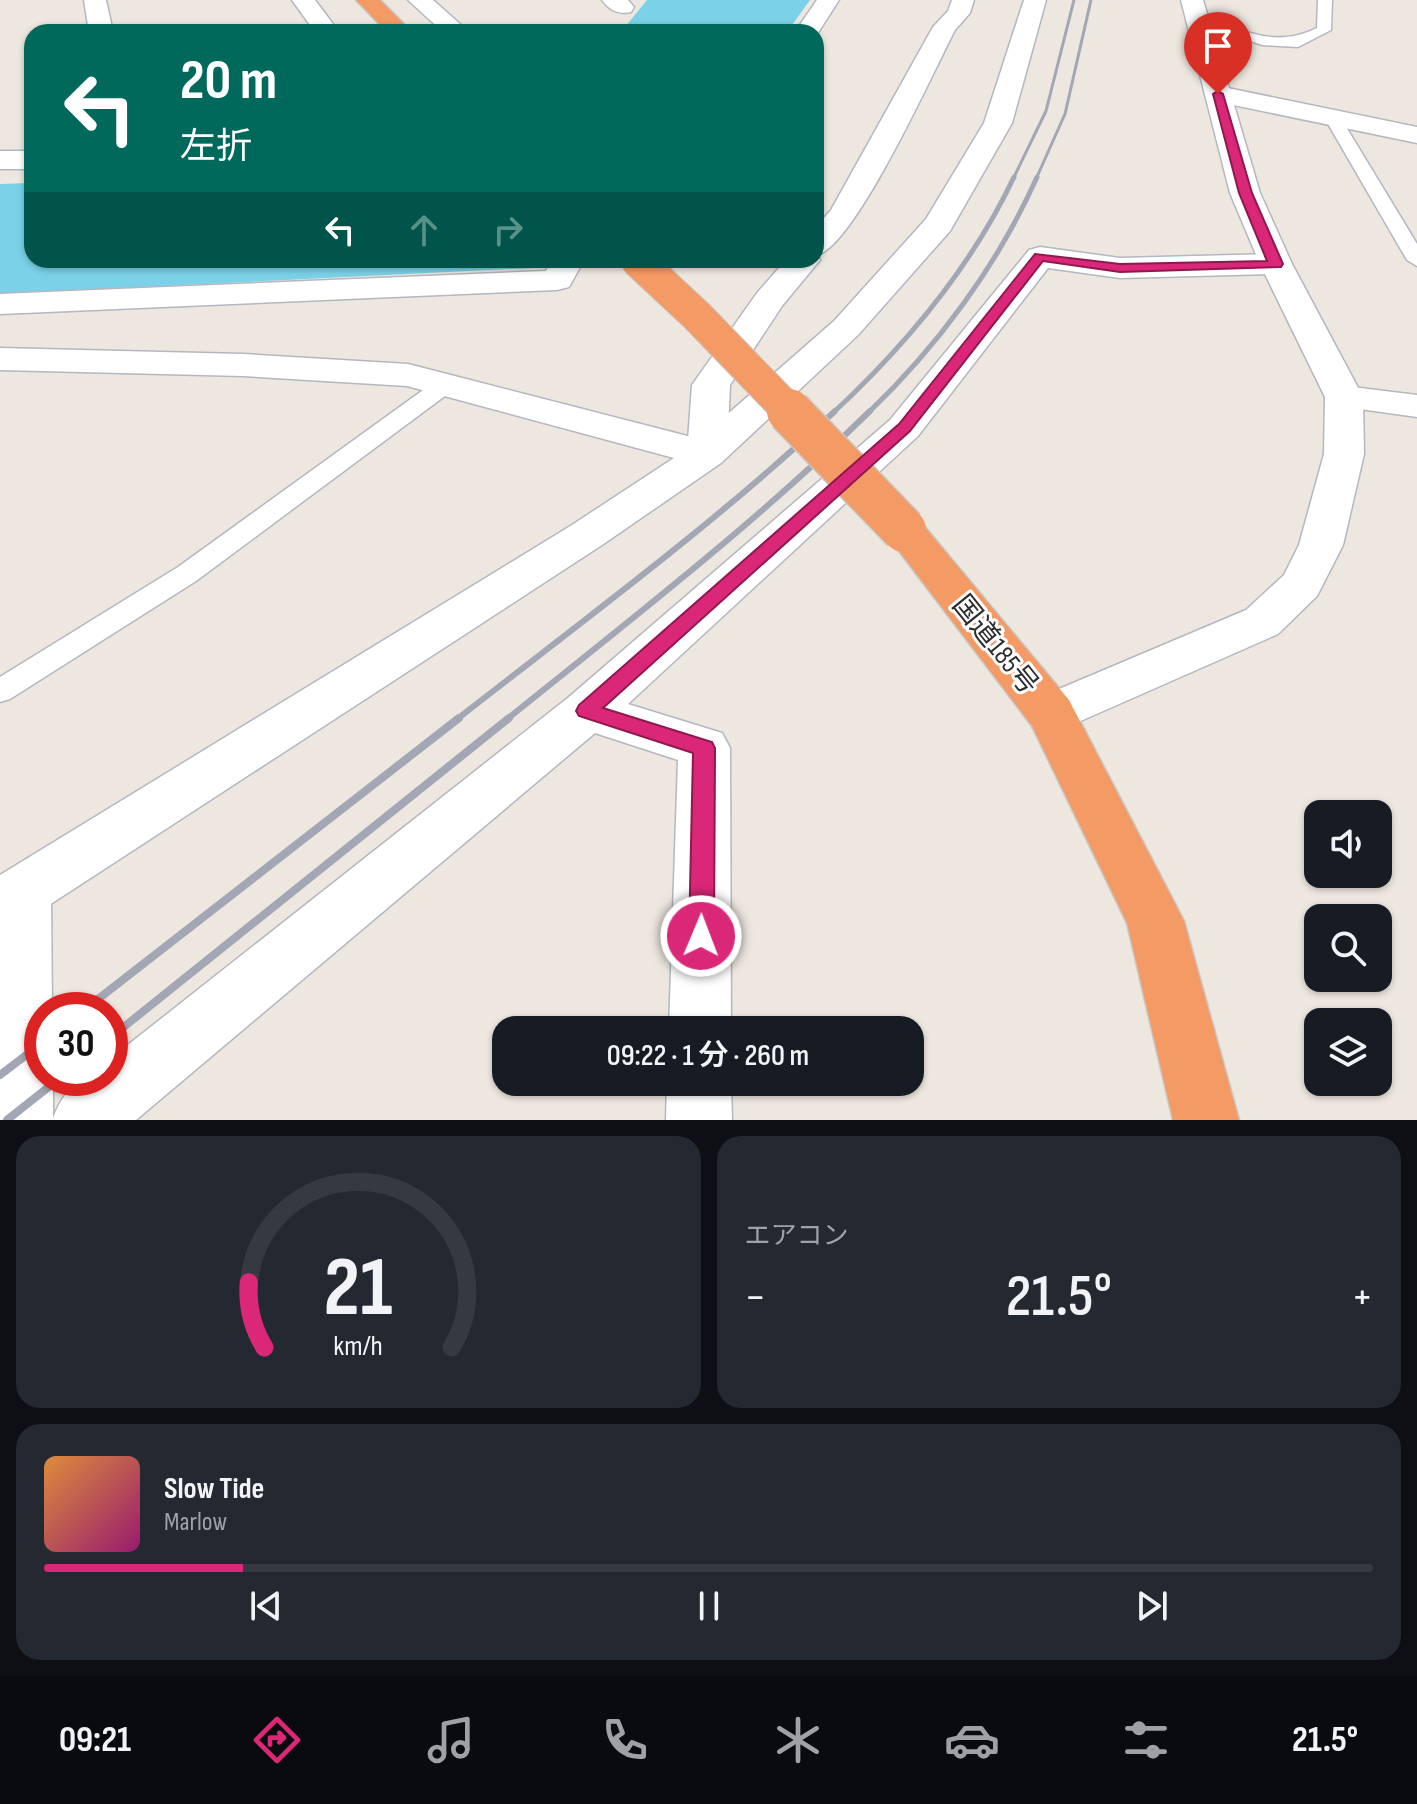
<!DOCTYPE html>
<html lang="ja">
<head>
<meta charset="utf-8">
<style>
  body { margin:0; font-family:"Sofia Sans Condensed","Noto Sans JP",sans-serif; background:#242831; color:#f1f3f6; height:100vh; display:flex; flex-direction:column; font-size:30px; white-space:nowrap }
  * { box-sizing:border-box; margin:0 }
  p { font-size:26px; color:#9ea1a6 }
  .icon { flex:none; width:44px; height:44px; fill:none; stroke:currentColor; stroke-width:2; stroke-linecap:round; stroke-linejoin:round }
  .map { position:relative; height:1120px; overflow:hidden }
  .side { display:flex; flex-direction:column; gap:16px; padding:16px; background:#0d0f14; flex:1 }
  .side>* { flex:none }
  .guide { position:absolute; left:24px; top:24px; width:800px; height:244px; border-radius:24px; box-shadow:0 2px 6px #0004; background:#00695c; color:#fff; overflow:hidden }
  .tools { position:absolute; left:1304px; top:800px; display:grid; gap:16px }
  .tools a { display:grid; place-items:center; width:88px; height:88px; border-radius:16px; background:#171b24; box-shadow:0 2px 6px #0004; font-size:40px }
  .speed { position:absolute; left:24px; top:992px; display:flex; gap:16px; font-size:40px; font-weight:700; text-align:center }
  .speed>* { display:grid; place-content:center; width:104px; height:104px; border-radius:50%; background:#171b24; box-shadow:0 2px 6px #0004; line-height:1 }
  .speed .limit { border:12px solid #d22; background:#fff; color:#111 }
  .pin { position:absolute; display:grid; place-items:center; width:68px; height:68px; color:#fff; margin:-82px -34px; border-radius:50% 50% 50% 0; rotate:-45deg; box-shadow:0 0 8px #0007 }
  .pin .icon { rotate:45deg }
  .me { position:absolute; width:88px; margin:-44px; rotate:1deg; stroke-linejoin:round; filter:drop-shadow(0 0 6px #0008) }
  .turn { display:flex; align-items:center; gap:28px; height:168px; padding:0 24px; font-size:36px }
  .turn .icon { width:104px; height:104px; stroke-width:2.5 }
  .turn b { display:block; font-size:56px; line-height:68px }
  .lanes { display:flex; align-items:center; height:76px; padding:0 24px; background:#0003; justify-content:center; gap:40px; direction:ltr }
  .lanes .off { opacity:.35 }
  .big { font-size:60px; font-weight:600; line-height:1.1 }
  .side .tile { flex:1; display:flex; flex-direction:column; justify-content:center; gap:12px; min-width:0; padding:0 28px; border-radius:24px; background:#242831 }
  .side .dial { align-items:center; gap:0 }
  .dial svg { height:208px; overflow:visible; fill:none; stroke:#363941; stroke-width:7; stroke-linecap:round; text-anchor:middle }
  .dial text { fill:#f1f3f6; stroke:none }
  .song { display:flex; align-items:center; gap:24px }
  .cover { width:96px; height:96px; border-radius:12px; background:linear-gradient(135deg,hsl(30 70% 55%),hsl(320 70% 35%)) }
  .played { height:8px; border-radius:4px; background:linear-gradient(90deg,#db2777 15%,#363941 15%) }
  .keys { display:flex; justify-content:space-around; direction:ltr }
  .heat { display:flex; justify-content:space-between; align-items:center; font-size:44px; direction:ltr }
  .side .tiles { flex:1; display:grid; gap:16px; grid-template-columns:1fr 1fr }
  .tile:last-child { grid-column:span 2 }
  .trip { position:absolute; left:492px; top:1016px; width:432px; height:80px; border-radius:24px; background:#171b24; box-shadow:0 2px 6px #0004; font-weight:600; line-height:80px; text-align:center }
  .dock { display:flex; height:128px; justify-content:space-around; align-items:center; background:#090b0e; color:#9ea1a6 }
  .dock .icon { width:56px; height:56px }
  .dock .on { color:#db2777 }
  .dock b { font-size:36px; color:#f1f3f6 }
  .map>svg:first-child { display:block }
  .water { fill:#7bd1e7 }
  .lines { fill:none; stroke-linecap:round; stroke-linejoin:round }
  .lane-casing { stroke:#b4b7bf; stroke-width:3 }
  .street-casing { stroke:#b4b7bf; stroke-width:3 }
  .secondary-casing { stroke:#b4b7bf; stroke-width:3 }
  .highway-casing { stroke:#c8c8c8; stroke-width:3 }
  .lane { fill:#fff; fill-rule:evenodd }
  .street { fill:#fff; fill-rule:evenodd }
  .secondary { fill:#fff; fill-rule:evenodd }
  .highway { fill:#f49a65; fill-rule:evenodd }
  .rail-far3 { stroke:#a3a7b5; stroke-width:3 }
  .rail-far2 { stroke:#a3a7b5; stroke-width:5 }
  .rail-far1 { stroke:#a3a7b5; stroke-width:6 }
  .rail { stroke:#a3a7b5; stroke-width:8 }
  .highway-bridge-far1-casing { stroke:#c8c8c8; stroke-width:35; stroke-linecap:butt }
  .highway-bridge-casing { stroke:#c8c8c8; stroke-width:47; stroke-linecap:butt }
  .highway-bridge-far1 { stroke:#f49a65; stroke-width:33 }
  .highway-bridge { stroke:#f49a65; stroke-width:44 }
  .route { fill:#db2777; stroke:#8e194d; stroke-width:2 }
  .labels { text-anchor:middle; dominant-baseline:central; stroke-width:6; stroke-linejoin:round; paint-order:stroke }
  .street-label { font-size:28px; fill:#2d2d2d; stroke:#fff }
</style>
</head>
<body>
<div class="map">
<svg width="1417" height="1120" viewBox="0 0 1417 1120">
  <rect width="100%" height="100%" fill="#ede7e0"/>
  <path class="water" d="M 647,0 L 810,0 L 787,32 L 621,32 Z
    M 32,183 L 32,260 L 543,260 L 533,268 L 0,294 L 0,184 Z"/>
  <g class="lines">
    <defs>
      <path id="lane" d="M 1318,0 L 1332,0 L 1331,30 L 1298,47 L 1262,45 L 1191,20 L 1198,16 C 1242,28 1272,50 1317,28 Z
        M 1332,112 L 1340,117 L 1417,244 L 1417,266 L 1407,260 L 1324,117 Z
        M 445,378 L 453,380 L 456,385 L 453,390 L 196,581 L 10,699 L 0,702 L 0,677 L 178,567 L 437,380 Z"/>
      <path id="street" d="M 84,0 L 106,0 L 113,32 L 89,32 Z
        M 292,0 L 315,0 L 339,32 L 315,32 Z
        M 408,0 L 433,0 L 469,32 L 443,32 Z
        M 602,0 L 628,0 L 634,7 L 631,12 C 619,15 609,10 602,0 Z
        M 817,0 L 839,0 L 816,36 L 816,32 L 795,32 Z
        M 952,0 L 974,0 L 970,13 L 955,30 C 933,72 855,246 817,255 L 820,260 L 782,306 L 730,385 L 727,454 L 721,463 L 707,467 L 693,463 L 687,454 L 692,385 L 757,293 L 786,260 L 816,260 L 816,227 L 831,210 L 933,27 L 948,11 Z
        M 1218,86 L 1417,127 L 1417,143 L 1209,100 L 1205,94 L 1209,88 Z
        M 0,151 L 32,151 L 32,169 L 0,169 Z
        M 1040,247 L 1120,258 L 1276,254 L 1288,257 L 1292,264 L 1288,271 L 1276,274 L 1120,278 L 1048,268 L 918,436 L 628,704 L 722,733 L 730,748 L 731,1030 L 669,1030 L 678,760 L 595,733 L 136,1120 L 0,1120 L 0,880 L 3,874 L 23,866 L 43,874 L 51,892 L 52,1010 L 42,1010 L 42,1078 L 53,1078 L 53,1118 C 65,1088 77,1078 110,1078 L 110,1059 L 569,697 L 890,420 L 1029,250 Z
        M 552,260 L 584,260 L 569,287 L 557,290 L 0,314 L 0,294 L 546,271 Z
        M 1344,386 L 1417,395 L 1417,417 L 1331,405 L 1325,397 L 1331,389 Z
        M 667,1082 L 731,1082 L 732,1120 L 666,1120 Z"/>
      <path id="secondary" d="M 1024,0 L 1046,0 L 1012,123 L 950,231 L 858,335 L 721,463 L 602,545 L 20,924 L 0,932 L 0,875 L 572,525 L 674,458 L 407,386 L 243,376 L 0,370 L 0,348 L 243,354 L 408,364 L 699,439 L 834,321 L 926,219 L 984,123 Z
        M 1181,0 L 1203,0 L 1260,193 L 1292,264 L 1363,397 L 1364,454 L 1343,545 L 1317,596 L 1278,634 L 1051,734 L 1033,728 L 1026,714 L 1033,700 L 1246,610 L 1284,575 L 1299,545 L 1324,454 L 1325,397 L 1260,264 L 1230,193 Z"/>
      <path id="highway" d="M 356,0 L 380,0 L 412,32 L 387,32 Z
        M 904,516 L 919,520 L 1069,700 L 1184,921 L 1239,1120 L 1173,1120 L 1127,923 L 1032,726 L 883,530 L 889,520 Z"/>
    </defs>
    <use href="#lane" class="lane-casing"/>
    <use href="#street" class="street-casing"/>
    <use href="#secondary" class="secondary-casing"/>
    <use href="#highway" class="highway-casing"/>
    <use href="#lane" class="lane"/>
    <use href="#street" class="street"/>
    <use href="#secondary" class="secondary"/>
    <use href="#highway" class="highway"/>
    <path class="rail-far3" d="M 1013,179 L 1046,111 L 1074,0
      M 1036,179 L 1065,114 L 1091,0"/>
    <path class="rail-far2" d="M 833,413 C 905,346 972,266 1014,177
      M 868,413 C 937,347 998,265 1037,177"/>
    <path class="rail-far1" d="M 456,720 C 585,619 716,523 835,411
      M 506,720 C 630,620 756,523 870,411"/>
    <path class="rail" d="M 84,1010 L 459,718
      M 110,1038 L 509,718
      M 0,1075 L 42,1043
      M 7,1120 L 60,1078"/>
    <defs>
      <path id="highway-bridge-far1" d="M 637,260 L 697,316 L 791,413"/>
      <path id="highway-bridge" d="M 789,411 L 904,530"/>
    </defs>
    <use href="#highway-bridge-far1" class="highway-bridge-far1-casing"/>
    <use href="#highway-bridge" class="highway-bridge-casing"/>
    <use href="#highway-bridge-far1" class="highway-bridge-far1"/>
    <use href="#highway-bridge" class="highway-bridge"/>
  </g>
  <path class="route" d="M 1218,91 L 1223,94 L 1252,193 L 1283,264 L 1281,267 L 1120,272 L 1043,261 L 910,431 L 603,708 L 712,742 L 715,748 L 714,936 L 710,944 L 701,947 L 693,944 L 689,936 L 693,753 L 579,716 L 576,711 L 579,705 L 899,424 L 1035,254 L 1120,264 L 1267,261 L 1239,193 L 1213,94 Z"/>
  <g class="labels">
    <g class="street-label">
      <text transform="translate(995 645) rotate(51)">国道185号</text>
    </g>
  </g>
</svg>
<div class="tools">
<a><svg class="icon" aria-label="sound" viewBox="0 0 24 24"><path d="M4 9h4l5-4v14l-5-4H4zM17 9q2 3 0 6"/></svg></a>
<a><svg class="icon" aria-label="search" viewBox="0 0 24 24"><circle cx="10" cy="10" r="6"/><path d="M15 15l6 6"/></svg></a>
<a><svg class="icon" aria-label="layers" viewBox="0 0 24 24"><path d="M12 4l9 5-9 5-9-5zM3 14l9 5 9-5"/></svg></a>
</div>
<div class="speed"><div class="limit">30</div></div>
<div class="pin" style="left:1218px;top:94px;background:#d93025"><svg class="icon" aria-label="arrive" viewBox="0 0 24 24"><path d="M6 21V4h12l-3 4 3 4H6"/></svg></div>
<svg class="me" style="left:701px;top:936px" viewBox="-20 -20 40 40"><circle r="17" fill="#db2777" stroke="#fff" stroke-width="3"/><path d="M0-11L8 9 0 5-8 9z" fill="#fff"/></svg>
<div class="trip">09:22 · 1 分 · 260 m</div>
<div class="guide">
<div class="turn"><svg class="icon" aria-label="left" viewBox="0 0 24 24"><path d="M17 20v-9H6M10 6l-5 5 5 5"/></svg><div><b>20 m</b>左折</div></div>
<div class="lanes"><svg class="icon" aria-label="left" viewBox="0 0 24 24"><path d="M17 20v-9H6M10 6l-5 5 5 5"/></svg><svg class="icon off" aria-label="ahead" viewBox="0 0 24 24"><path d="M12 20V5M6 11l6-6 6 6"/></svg><svg class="icon off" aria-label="right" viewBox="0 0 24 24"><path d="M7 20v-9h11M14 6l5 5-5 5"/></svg></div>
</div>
</div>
<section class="side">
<div class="tiles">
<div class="tile dial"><svg viewBox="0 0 100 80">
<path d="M14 69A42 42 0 1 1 86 69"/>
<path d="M14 69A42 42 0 0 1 8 44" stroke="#db2777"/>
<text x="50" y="56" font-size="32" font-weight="700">21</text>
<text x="50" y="72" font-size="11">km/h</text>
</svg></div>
<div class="tile"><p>エアコン</p>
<div class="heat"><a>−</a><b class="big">21.5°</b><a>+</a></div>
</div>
<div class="tile">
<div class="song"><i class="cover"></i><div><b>Slow Tide</b><p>Marlow</p></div></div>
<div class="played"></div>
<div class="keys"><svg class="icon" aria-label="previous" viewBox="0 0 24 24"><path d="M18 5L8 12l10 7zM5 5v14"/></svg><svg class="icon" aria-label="pause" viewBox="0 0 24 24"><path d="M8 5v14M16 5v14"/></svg><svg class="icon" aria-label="next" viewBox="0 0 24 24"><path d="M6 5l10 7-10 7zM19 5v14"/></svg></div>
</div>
</div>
</section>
<nav class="dock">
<b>09:21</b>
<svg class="icon on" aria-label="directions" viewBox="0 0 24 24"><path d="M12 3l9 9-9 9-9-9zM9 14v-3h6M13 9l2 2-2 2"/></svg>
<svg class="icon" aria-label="music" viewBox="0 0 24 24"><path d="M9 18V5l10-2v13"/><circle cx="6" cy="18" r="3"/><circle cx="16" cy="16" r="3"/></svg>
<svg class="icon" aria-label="phone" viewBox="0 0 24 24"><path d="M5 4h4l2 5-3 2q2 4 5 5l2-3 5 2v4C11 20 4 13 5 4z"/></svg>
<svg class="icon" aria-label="climate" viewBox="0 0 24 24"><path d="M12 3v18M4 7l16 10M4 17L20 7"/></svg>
<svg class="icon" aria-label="car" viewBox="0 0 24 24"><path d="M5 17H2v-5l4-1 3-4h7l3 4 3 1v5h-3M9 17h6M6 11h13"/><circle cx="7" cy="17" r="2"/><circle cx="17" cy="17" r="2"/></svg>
<svg class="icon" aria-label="filters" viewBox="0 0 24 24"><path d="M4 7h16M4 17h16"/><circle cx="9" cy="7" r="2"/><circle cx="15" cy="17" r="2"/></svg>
<b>21.5°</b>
</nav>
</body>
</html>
